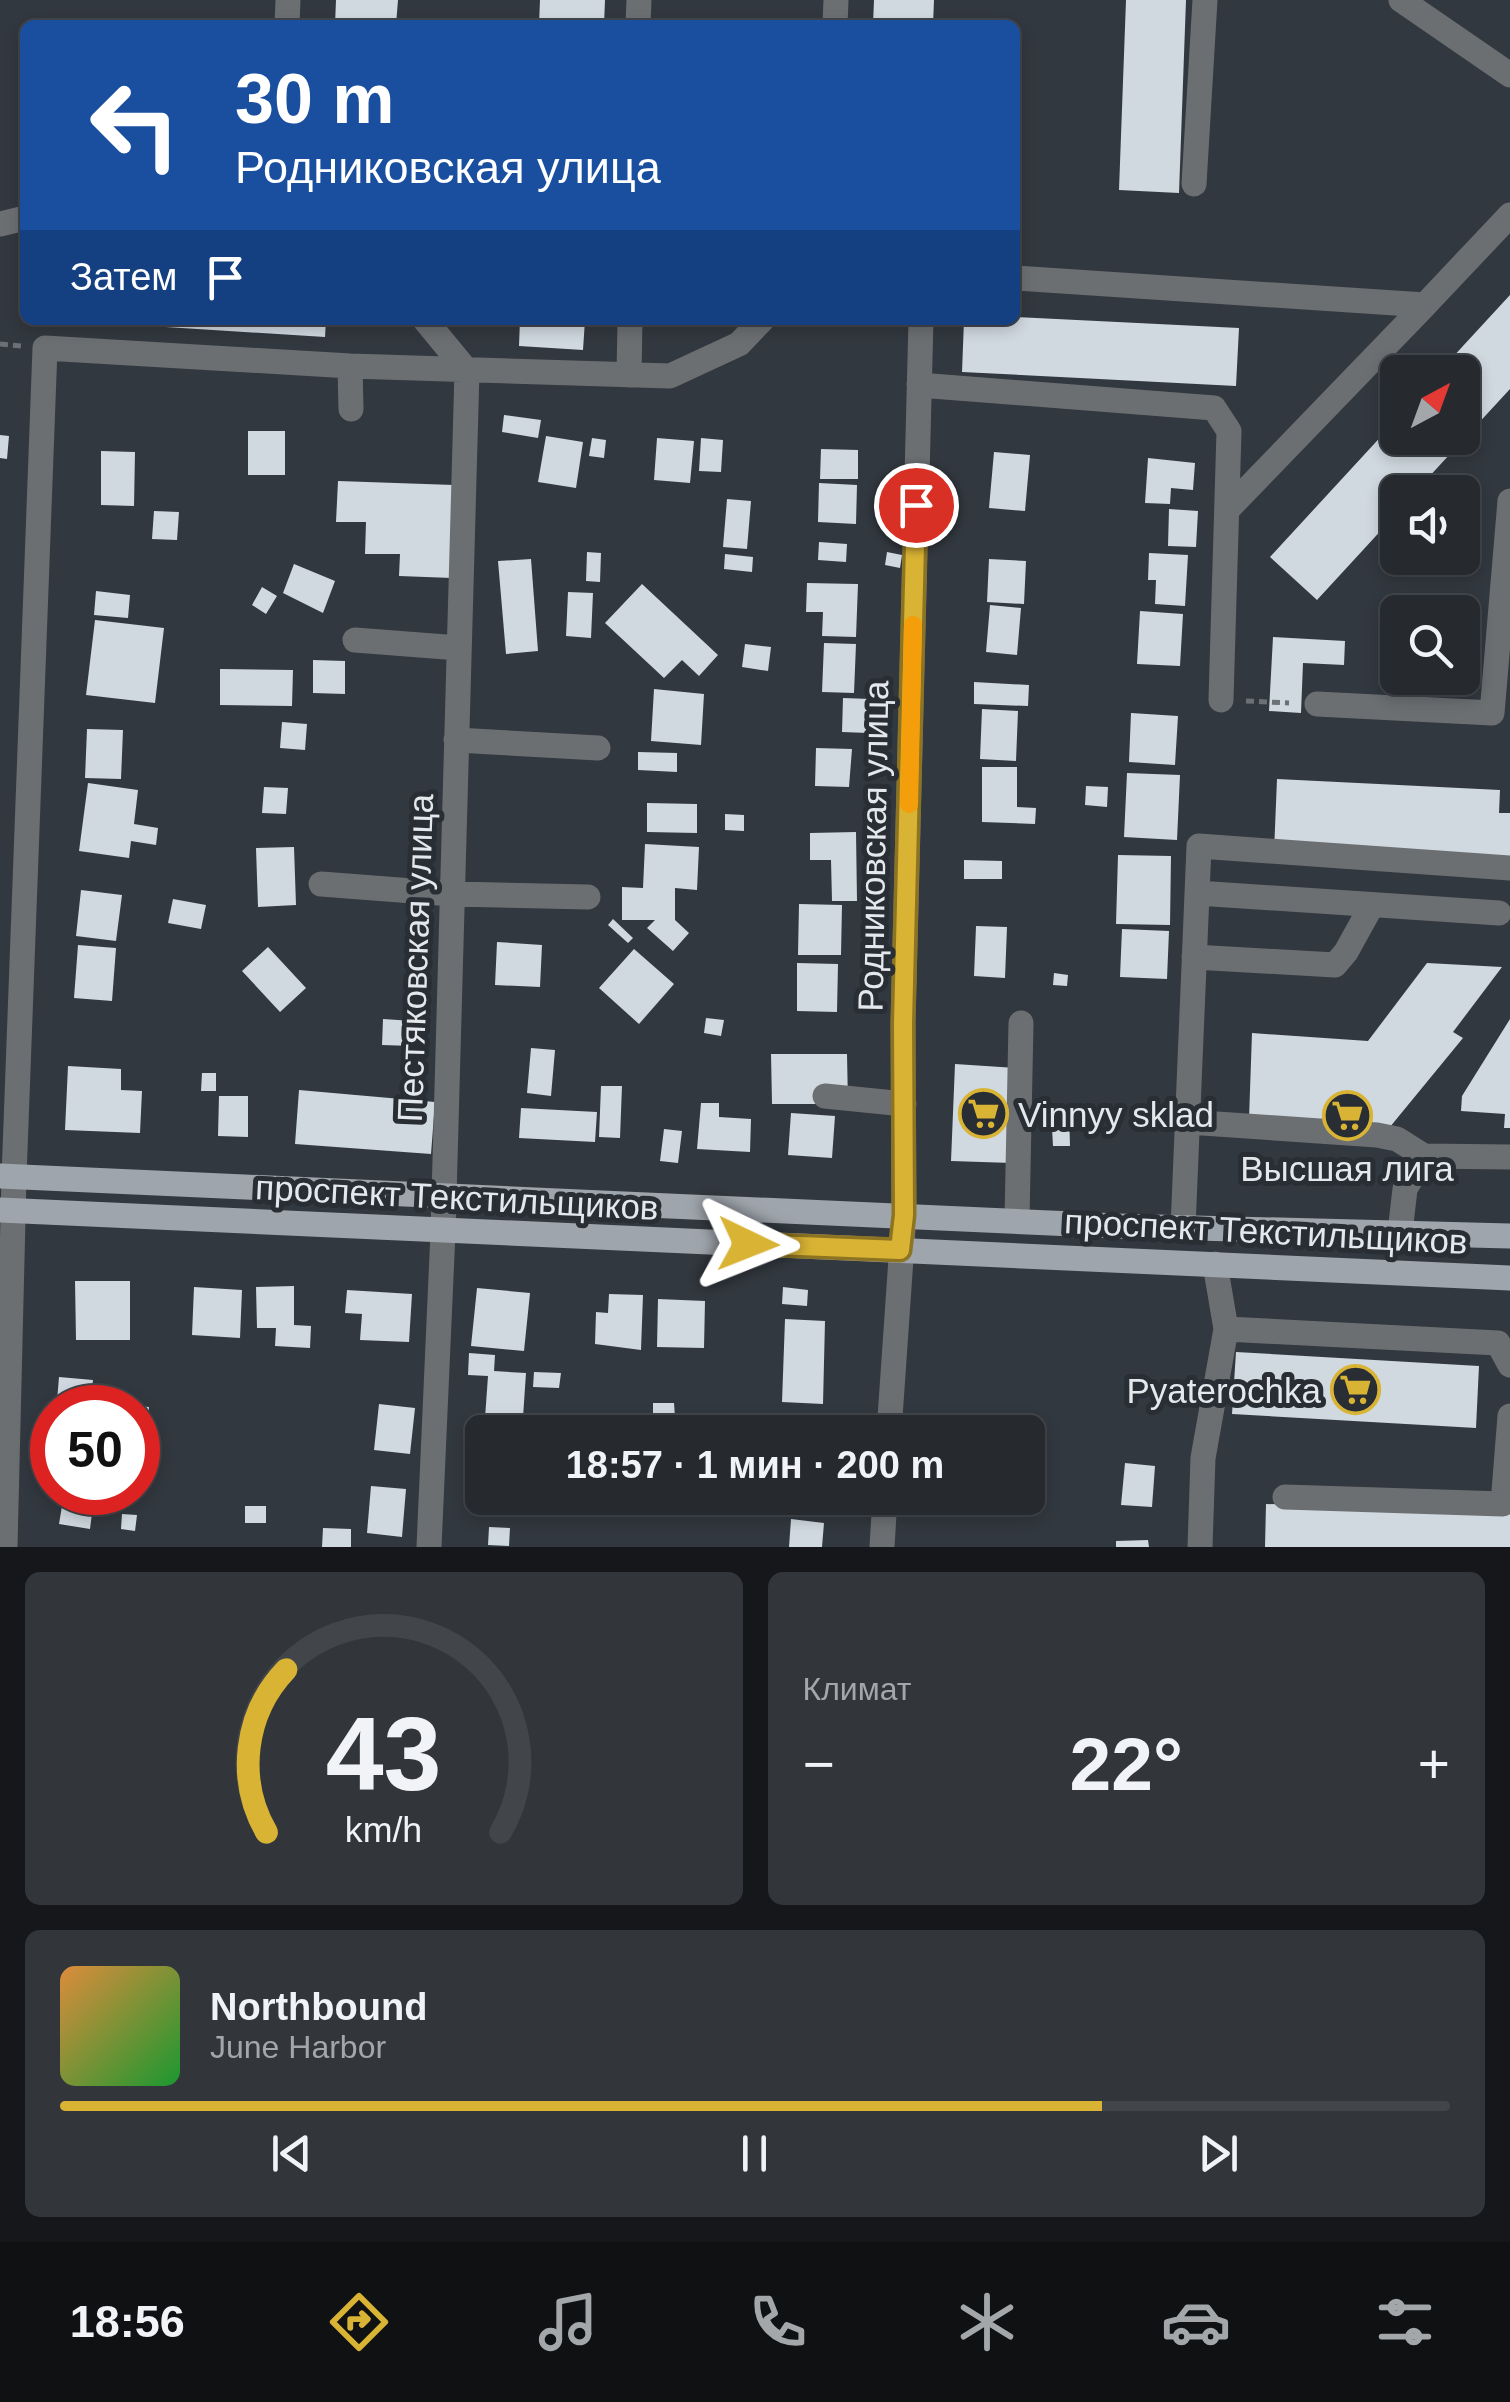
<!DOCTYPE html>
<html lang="ru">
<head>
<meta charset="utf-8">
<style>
  body { margin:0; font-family:Arial,sans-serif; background:#32363b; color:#f1f3f6; height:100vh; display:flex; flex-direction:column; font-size:38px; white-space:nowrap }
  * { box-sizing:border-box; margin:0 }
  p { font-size:32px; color:#a4a7aa }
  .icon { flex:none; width:55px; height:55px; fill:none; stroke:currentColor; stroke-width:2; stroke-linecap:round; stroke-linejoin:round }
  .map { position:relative; height:1547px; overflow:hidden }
  .sheet { display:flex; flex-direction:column; gap:25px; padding:25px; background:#15171a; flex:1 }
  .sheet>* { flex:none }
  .top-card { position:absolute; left:20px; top:20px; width:1000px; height:305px; border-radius:15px; box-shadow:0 5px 15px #0003,0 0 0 2px #42464b; background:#1a4fa0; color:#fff; overflow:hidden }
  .needle { width:65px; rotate:41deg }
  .fabs { position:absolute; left:1380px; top:355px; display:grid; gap:20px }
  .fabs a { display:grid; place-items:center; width:100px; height:100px; border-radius:15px; background:#262a2f; box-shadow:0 5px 15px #0003,0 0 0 2px #42464b; font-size:50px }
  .speed { position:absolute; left:30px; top:1385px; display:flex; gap:20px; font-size:50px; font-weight:700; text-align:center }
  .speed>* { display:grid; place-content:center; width:130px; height:130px; border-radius:50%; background:#262a2f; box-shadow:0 5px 15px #0003,0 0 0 2px #42464b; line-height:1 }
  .speed .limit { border:15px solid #d22; background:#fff; color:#111 }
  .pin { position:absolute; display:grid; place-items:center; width:85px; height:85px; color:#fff; margin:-42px; border:5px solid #fff; border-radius:50%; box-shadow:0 2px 10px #0007 }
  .me { position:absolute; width:110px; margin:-55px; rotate:92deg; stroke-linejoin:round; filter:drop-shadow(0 0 8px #0008) }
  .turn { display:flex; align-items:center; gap:35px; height:210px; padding:0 50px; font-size:45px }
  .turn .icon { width:130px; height:130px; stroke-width:2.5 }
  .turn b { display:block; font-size:70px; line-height:85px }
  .then { display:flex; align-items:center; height:95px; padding:0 50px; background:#0003; gap:20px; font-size:38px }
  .big { font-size:75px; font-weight:700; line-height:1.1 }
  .sheet .widget { flex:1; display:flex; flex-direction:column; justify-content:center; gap:15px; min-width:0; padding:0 35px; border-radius:15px; background:#32363b }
  .sheet .dial { align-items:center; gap:0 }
  .dial svg { height:260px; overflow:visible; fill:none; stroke:#42464b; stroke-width:7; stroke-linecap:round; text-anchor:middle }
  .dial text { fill:#f1f3f6; stroke:none }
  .song { display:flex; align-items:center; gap:30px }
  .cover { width:120px; height:120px; border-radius:15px; background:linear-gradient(135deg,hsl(30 70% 55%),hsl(130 70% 35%)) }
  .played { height:10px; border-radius:5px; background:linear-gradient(90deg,#d9b334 75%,#42464b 75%) }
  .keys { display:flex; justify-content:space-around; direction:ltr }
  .heat { display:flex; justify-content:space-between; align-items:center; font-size:55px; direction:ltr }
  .sheet .tiles { flex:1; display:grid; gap:25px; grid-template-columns:1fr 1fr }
  .widget:last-child { grid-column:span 2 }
  .trip { position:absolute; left:465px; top:1415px; width:580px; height:100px; border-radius:15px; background:#262a2f; box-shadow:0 5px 15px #0003,0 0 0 2px #42464b; font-weight:700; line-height:100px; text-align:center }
  .menu { display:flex; height:160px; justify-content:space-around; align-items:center; background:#0f1113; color:#a4a7aa }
  .menu .icon { width:70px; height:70px }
  .menu .current { color:#d9b334 }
  .menu b { font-size:45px; color:#f1f3f6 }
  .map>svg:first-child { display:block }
  .building { fill:#d0d8e0 }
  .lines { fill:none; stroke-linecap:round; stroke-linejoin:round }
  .path { stroke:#6a7076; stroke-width:5; stroke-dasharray:8 5; stroke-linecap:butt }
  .minor { stroke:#6c6f72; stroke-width:25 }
  .major { stroke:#9fa5ac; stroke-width:25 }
  .route-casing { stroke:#8d7422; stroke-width:25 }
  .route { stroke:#d9b334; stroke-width:18 }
  .slow { stroke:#f59e0b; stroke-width:18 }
  .labels { text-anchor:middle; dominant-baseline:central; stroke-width:10; stroke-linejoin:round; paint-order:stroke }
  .street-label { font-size:35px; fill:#e4e8ec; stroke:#282e34 }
  .poi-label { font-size:35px; fill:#e4e8ec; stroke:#282e34; text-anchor:start }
</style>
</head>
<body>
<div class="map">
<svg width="1510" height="1547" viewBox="0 0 1510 1547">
  <rect width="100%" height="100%" fill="#32383f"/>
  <path class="building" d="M 336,0 L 398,0 L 396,25 L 335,25 Z
    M 540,0 L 605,0 L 604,25 L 539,25 Z
    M 874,0 L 934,0 L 933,25 L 873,25 Z
    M 1126,0 L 1186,0 L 1179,193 L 1119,190 Z
    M 1510,295 L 1510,389 L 1415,492 L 1398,492 L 1398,512 L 1317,600 L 1270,557 L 1398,418 L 1398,438 L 1462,438 L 1462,372 L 1439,372 Z
    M 1015,317 L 1239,328 L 1236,386 L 962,372 L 964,320 L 1015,320 Z
    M 103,320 L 326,320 L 325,337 L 103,323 Z
    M 520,320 L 585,320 L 583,350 L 519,346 Z
    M 504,415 L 541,420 L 538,438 L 502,432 Z
    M 248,431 L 285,431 L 285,475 L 248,475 Z
    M 0,435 L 9,436 L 7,459 L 0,458 Z
    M 546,436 L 583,442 L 576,488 L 538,482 Z
    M 592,438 L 606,440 L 604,458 L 589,456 Z
    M 657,438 L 694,441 L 690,483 L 654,480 Z
    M 701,438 L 723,440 L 721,472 L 699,471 Z
    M 821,449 L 858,450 L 858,479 L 820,479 Z
    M 101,451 L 135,452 L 134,506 L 101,505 Z
    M 994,452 L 1030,455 L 1025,511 L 989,508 Z
    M 1148,458 L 1195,463 L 1193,490 L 1171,488 L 1170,504 L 1145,503 Z
    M 338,481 L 454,485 L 452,578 L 399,576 L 400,554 L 365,554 L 366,522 L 336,522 Z
    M 819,483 L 857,485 L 856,524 L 818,522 Z
    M 727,499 L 751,501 L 747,549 L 723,547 Z
    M 1169,509 L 1198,511 L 1196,547 L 1168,546 Z
    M 154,511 L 179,512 L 177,540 L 152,539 Z
    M 819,542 L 847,544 L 846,562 L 818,560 Z
    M 587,552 L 601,553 L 600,582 L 586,581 Z
    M 887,552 L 902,555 L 900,568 L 885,565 Z
    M 1149,553 L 1188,555 L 1185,606 L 1155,604 L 1156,580 L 1148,580 Z
    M 725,554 L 753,557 L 752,572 L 724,569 Z
    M 531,559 L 538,651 L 506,654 L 498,561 Z
    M 989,559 L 1026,561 L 1024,604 L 987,602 Z
    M 294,564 L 335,581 L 323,613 L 283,593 Z
    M 807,583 L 858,584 L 856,637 L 822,636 L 823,612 L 806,612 Z
    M 642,584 L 718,655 L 699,676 L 682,660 L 664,678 L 605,623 Z
    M 262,587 L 277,596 L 266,614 L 252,605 Z
    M 96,591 L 130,595 L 128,618 L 94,615 Z
    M 568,592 L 593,593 L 591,638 L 566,636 Z
    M 990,605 L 1021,608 L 1017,655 L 986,652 Z
    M 1140,611 L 1183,614 L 1180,666 L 1137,664 Z
    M 95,620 L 164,628 L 155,703 L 86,695 Z
    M 1273,637 L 1345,641 L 1344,665 L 1303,663 L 1301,713 L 1269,711 Z
    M 824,643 L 856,644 L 854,693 L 822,692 Z
    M 745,644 L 771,647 L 768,671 L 742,667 Z
    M 313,660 L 345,661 L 345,694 L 313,693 Z
    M 220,669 L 293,670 L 292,706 L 220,705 Z
    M 974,682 L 1029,685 L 1028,706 L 974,704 Z
    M 654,689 L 704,694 L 701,745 L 651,741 Z
    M 843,698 L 870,699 L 868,733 L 842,732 Z
    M 982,709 L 1018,711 L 1016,761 L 980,759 Z
    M 1131,713 L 1178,716 L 1175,765 L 1129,762 Z
    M 282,722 L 307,724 L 305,750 L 280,748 Z
    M 87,729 L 123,730 L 121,779 L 85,778 Z
    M 816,748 L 852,749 L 849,787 L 815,786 Z
    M 638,752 L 677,753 L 677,772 L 638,770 Z
    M 982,767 L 1017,767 L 1017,807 L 1036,808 L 1035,824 L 982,822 Z
    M 1127,773 L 1180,775 L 1177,840 L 1124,837 Z
    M 1277,779 L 1500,790 L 1499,813 L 1510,813 L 1510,863 L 1274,852 Z
    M 88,783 L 138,790 L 134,824 L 158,828 L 156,845 L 131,841 L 129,858 L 79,851 Z
    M 1086,786 L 1108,787 L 1107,807 L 1085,805 Z
    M 264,787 L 288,788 L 286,814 L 262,813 Z
    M 647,803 L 697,804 L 697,833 L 647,832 Z
    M 725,814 L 744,815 L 744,831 L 725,830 Z
    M 856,832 L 857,901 L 832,901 L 831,860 L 810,860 L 810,833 Z
    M 645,844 L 699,847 L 697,890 L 675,888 L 675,920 L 689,933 L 673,951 L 647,928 L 655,920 L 622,920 L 622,887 L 643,888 Z
    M 294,847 L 296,905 L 258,907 L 256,848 Z
    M 1118,855 L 1171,856 L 1170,925 L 1116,924 Z
    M 964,860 L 1002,861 L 1002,879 L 964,879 Z
    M 81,890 L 122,895 L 116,941 L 76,936 Z
    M 173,899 L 206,905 L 201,929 L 168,923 Z
    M 799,904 L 842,905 L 841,955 L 798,955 Z
    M 613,919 L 633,938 L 628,943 L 608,925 Z
    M 976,926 L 1007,927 L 1005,978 L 974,976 Z
    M 1122,929 L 1169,931 L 1167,979 L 1120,977 Z
    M 497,942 L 542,945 L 540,987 L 495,985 Z
    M 78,945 L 116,948 L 112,1001 L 74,998 Z
    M 268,947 L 306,988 L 280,1012 L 242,971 Z
    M 634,949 L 674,984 L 639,1024 L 599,988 Z
    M 797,963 L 838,964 L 837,1012 L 797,1011 Z
    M 1427,963 L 1502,967 L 1453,1032 L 1463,1038 L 1385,1133 L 1249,1119 L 1252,1033 L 1368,1041 Z
    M 1054,973 L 1068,975 L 1067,986 L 1053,985 Z
    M 706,1018 L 724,1020 L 721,1036 L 704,1033 Z
    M 383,1019 L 413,1021 L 412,1046 L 382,1045 Z
    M 1510,1019 L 1510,1128 L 1504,1128 L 1505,1114 L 1461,1111 L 1462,1096 Z
    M 531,1048 L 555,1050 L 551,1096 L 527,1093 Z
    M 771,1054 L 847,1054 L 848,1104 L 772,1104 Z
    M 955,1064 L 1016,1068 L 1012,1163 L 951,1161 Z
    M 68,1066 L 121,1069 L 121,1090 L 142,1091 L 140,1133 L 65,1130 Z
    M 202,1073 L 216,1073 L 216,1091 L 201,1091 Z
    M 601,1086 L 622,1086 L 620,1138 L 599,1137 Z
    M 299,1090 L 435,1102 L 431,1154 L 295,1144 Z
    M 219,1096 L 248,1096 L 248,1137 L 218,1136 Z
    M 701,1103 L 719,1103 L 719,1117 L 751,1119 L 750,1152 L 697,1149 Z
    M 521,1108 L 597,1112 L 595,1142 L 519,1138 Z
    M 1069,1109 L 1070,1146 L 1053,1146 L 1051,1110 Z
    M 791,1113 L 835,1116 L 832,1158 L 788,1155 Z
    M 664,1129 L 682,1131 L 678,1163 L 660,1161 Z
    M 75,1281 L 130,1281 L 130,1340 L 76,1340 Z
    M 294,1286 L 294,1325 L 311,1326 L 310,1348 L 275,1346 L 276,1328 L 257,1328 L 256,1287 Z
    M 194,1287 L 242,1290 L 240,1338 L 192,1335 Z
    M 783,1287 L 808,1290 L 807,1306 L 782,1304 Z
    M 477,1288 L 530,1293 L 524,1351 L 471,1346 Z
    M 347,1290 L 412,1294 L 409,1342 L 360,1340 L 362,1314 L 345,1313 Z
    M 609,1294 L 643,1295 L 641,1350 L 595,1344 L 596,1312 L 608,1313 Z
    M 658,1299 L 705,1301 L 704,1348 L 657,1347 Z
    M 785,1319 L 825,1321 L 823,1404 L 782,1402 Z
    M 1236,1352 L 1479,1366 L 1476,1428 L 1232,1414 Z
    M 469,1353 L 495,1355 L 494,1371 L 526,1373 L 522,1432 L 484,1432 L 488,1376 L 468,1375 Z
    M 534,1372 L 561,1373 L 559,1388 L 533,1387 Z
    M 59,1377 L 93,1380 L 90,1404 L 57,1401 Z
    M 653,1403 L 674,1403 L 675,1417 L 653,1418 Z
    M 379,1404 L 415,1408 L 410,1454 L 374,1450 Z
    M 138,1406 L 149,1407 L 148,1424 L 138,1423 Z
    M 787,1423 L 830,1424 L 829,1432 L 786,1432 Z
    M 1125,1463 L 1155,1466 L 1152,1507 L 1121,1505 Z
    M 371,1486 L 406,1489 L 402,1537 L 367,1533 Z
    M 64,1494 L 94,1498 L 90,1529 L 59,1524 Z
    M 479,1498 L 517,1498 L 516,1511 L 479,1508 Z
    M 784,1498 L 827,1498 L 826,1516 L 783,1514 Z
    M 1266,1504 L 1510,1511 L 1510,1547 L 1265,1547 Z
    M 245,1506 L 266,1506 L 266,1523 L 245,1523 Z
    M 122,1514 L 137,1515 L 135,1531 L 121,1529 Z
    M 791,1519 L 824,1523 L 822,1547 L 789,1547 Z
    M 489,1527 L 510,1528 L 509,1546 L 488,1545 Z
    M 323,1528 L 351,1529 L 351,1547 L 322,1547 Z
    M 1148,1540 L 1149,1547 L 1116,1547 L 1116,1541 Z"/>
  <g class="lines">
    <path class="path" d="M 0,344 L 22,346
      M 1246,701 L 1289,703"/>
    <path class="minor" d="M 1401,0 L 1510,75
      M 287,25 L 288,0
      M 638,25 L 639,0
      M 835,25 L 836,0
      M 1194,184 L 1205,0
      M 0,224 L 25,218
      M 1015,278 L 1425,305 L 1510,215
      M 425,320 L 467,371 L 443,1232 L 429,1547
      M 350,366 L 351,409
      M 629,375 L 630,320
      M 919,385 L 1214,408 L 1229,431 L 1221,700
      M 1227,510 L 1425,305
      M 355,640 L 459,648
      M 1317,704 L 1492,713 L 1510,501
      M 456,740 L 598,748
      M 321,884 L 452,894 L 588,897
      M 1197,893 L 1499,913
      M 1194,957 L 1335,965 L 1346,952 L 1372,905
      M 825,1096 L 904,1104
      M 1188,1122 L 1377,1135 L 1397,1139 L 1424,1156
      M 1017,1219 L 1021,1023
      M 1183,1228 L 1199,846 L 1510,868
      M 1400,1232 L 1405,1189 L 1424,1156 L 1510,1157
      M 1226,1329 L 1498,1343 L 1510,1365
      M 889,1432 L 904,1215 L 903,1023 L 921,320
      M 1285,1497 L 1503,1504 L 1510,1416
      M 5,1547 L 14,1177 L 45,348 L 350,366 L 670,376 L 739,344 L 762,320
      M 882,1547 L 885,1498
      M 1200,1547 L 1203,1458 L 1226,1329 L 1215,1264"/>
    <path class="major" d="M 0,1176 L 1118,1226 L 1510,1236
      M 0,1210 L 1510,1278"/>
  </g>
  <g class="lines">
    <defs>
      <path id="route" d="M 748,1244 L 900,1250 L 904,1215 L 903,1023 L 916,505"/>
    </defs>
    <use href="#route" class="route-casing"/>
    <use href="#route" class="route"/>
    <path class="slow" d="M 909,804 L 913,625"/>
  </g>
  <defs>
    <symbol id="supermarket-ring" viewBox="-11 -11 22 22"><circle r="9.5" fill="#282e34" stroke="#d9b334" stroke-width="1.5"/><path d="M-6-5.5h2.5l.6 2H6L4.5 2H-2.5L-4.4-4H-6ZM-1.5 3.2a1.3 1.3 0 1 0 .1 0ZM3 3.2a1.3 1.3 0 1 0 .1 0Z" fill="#d9b334"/></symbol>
  </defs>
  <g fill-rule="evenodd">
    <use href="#supermarket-ring" x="956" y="1086" width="55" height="55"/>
    <use href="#supermarket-ring" x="1320" y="1088" width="55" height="55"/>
    <use href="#supermarket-ring" x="1328" y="1362" width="55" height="55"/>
  </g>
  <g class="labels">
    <g class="street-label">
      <text transform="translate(873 846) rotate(-89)">Родниковская улица</text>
      <text transform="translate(415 958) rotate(-88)">Пестяковская улица</text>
      <text transform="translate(457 1197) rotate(3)">проспект Текстильщиков</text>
      <text transform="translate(1266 1231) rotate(3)">проспект Текстильщиков</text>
    </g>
    <g class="poi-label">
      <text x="1018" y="1114">Vinnyy sklad</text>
      <text x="1347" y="1168" text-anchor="middle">Высшая лига</text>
      <text x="1321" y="1390" text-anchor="end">Pyaterochka</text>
    </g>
  </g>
</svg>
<div class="fabs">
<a><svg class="needle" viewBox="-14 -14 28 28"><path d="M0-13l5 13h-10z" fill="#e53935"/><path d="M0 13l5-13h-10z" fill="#a4a7aa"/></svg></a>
<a><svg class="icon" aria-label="sound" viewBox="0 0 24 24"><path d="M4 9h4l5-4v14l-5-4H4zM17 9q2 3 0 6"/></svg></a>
<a><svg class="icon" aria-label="search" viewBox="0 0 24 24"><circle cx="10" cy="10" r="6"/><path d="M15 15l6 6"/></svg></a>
</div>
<div class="speed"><div class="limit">50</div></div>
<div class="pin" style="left:916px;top:505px;background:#d93025"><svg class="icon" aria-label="arrive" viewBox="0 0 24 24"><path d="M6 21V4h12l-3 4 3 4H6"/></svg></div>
<svg class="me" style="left:748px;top:1244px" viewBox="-20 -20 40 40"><path d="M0-17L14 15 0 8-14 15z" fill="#d9b334" stroke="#fff" stroke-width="4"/></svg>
<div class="trip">18:57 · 1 мин · 200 m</div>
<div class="top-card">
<div class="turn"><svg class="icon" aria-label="left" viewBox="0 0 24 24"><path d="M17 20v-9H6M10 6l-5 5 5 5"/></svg><div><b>30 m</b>Родниковская улица</div></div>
<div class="then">Затем<svg class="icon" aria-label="arrive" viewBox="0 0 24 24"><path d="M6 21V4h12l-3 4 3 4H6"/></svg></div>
</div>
</div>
<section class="sheet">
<div class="tiles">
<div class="widget dial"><svg viewBox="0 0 100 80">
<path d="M14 69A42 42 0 1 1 86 69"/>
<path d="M14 69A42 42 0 0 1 20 19" stroke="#d9b334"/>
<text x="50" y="56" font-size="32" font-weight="700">43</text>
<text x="50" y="72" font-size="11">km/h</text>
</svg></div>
<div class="widget"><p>Климат</p>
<div class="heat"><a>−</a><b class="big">22°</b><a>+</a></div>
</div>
<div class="widget">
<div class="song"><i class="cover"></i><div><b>Northbound</b><p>June Harbor</p></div></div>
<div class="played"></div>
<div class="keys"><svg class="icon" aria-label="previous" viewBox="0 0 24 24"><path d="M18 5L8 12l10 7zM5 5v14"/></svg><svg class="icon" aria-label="pause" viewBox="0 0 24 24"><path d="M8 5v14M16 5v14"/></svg><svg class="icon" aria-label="next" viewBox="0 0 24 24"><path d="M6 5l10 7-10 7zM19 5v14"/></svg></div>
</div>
</div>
</section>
<nav class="menu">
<b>18:56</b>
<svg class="icon current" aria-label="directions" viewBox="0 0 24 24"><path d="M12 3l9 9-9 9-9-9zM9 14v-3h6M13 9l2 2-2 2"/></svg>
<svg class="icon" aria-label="music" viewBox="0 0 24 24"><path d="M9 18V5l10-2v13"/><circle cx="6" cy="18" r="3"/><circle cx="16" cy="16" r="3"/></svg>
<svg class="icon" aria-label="phone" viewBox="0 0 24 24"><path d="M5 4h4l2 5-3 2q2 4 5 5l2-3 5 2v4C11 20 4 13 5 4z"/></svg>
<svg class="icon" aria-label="climate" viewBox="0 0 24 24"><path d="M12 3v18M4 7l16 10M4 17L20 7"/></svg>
<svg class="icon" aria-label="car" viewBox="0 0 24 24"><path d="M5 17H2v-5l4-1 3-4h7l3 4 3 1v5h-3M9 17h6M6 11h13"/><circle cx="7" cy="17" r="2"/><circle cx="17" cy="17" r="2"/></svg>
<svg class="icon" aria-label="filters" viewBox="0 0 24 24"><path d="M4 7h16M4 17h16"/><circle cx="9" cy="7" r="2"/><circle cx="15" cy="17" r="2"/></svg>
</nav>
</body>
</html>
